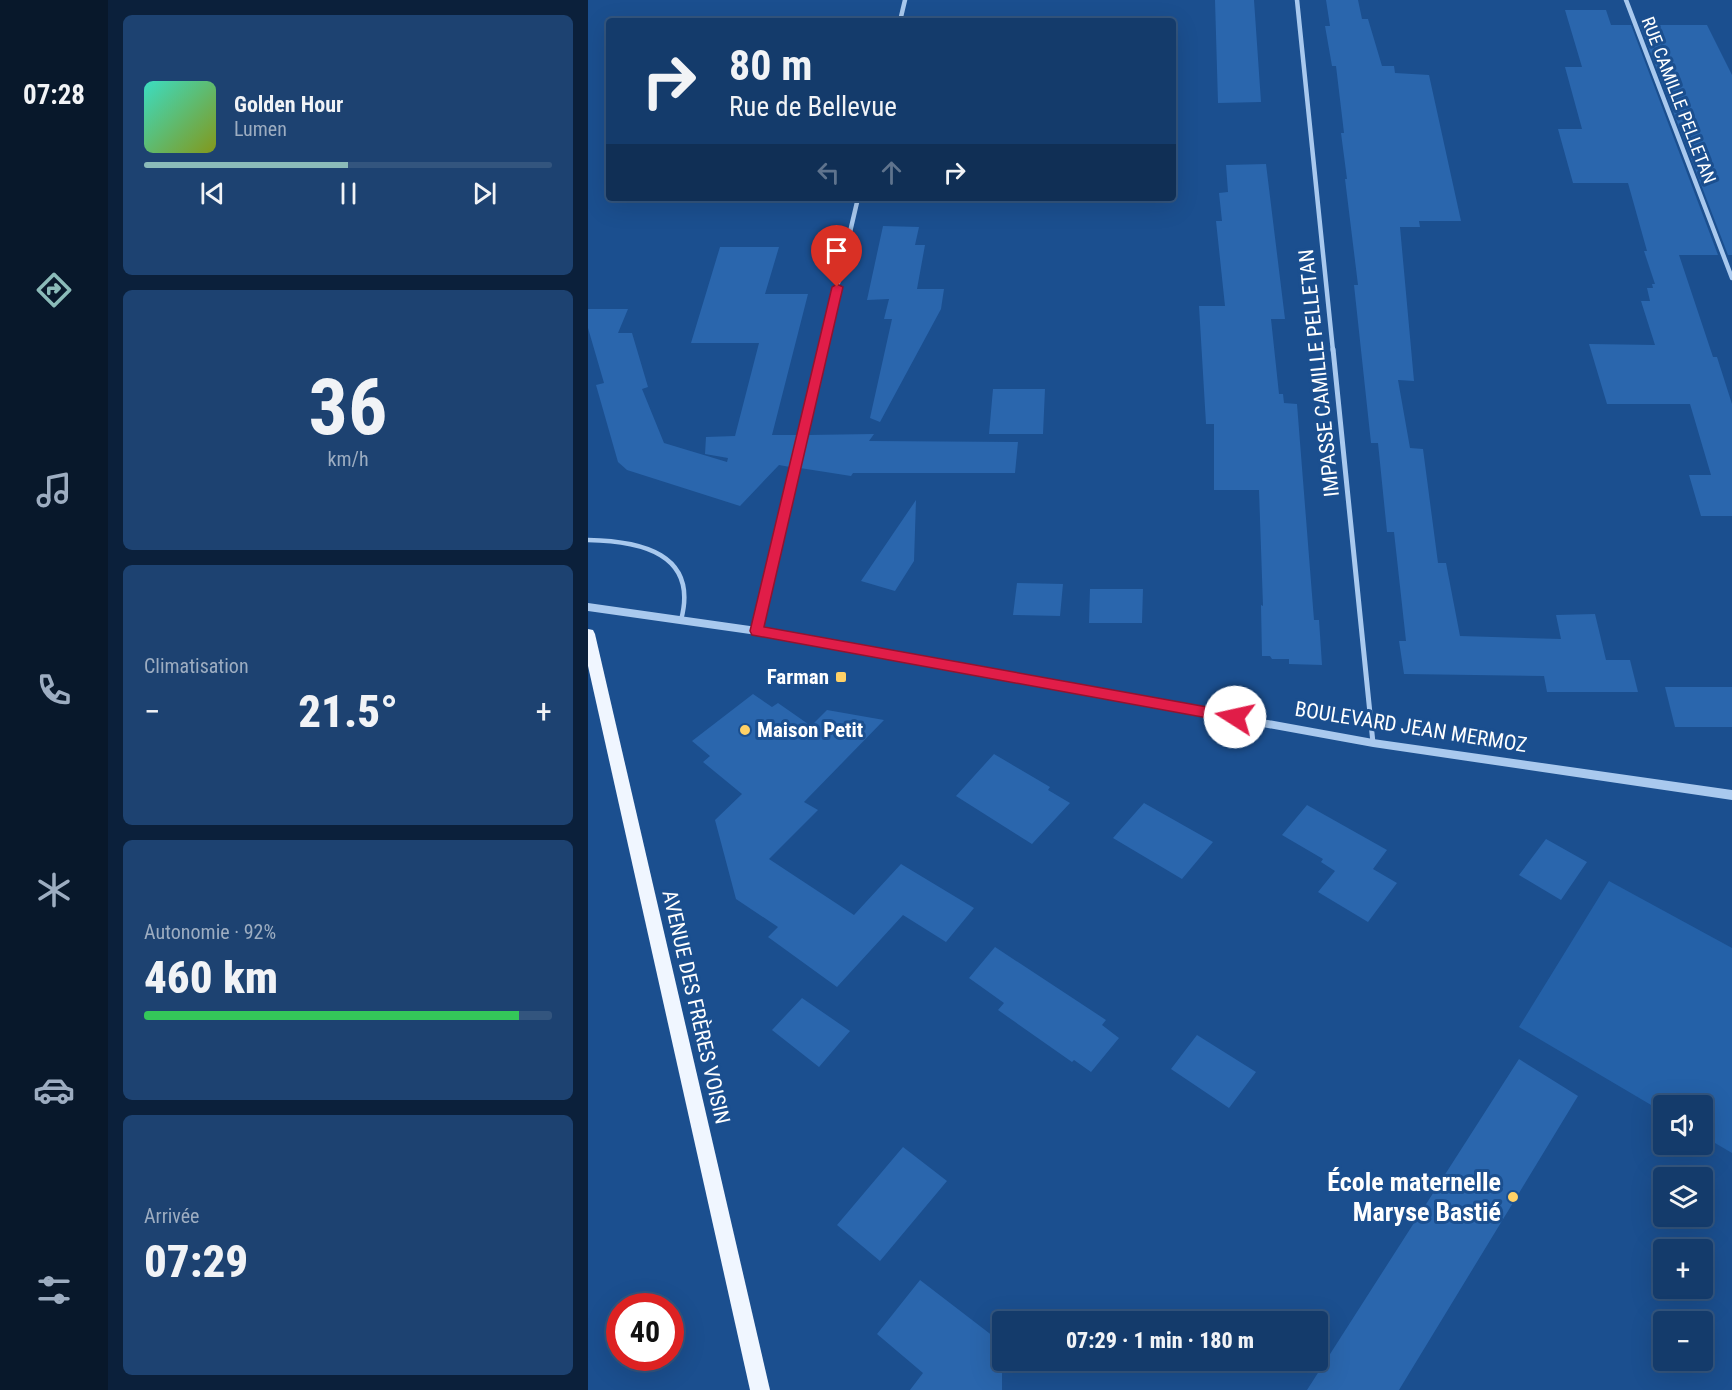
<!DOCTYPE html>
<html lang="fr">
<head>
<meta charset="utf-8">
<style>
  body { margin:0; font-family:"Roboto Condensed",sans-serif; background:#1d4271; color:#f1f3f6; height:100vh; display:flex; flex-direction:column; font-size:22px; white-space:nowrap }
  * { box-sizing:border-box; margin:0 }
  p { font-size:20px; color:#9dadc1 }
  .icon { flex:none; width:33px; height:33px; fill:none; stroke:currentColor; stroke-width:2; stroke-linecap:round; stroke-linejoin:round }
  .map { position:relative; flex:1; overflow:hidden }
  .details { display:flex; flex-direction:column; gap:15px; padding:15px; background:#0b203b; width:480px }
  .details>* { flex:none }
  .guide { position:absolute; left:18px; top:18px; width:570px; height:183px; border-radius:6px; box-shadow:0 6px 24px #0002,0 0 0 2px #33557e; background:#143b6b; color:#f1f3f6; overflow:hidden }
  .fabs { position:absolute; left:1065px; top:1095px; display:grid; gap:12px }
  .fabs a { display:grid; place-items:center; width:60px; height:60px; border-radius:6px; background:#143b6b; box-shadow:0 6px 24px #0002,0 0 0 2px #33557e; font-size:30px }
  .speed { position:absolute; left:18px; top:1293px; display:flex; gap:12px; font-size:30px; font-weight:700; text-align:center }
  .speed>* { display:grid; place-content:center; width:78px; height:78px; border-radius:50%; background:#143b6b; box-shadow:0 6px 24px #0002,0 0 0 2px #33557e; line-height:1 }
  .speed .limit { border:9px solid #d22; background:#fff; color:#111 }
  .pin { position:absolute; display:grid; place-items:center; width:51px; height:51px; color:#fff; margin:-62px -26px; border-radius:50% 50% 50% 0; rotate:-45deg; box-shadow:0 0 6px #0007 }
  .pin .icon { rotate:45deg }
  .me { position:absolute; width:66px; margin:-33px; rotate:280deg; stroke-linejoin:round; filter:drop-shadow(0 0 4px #0008) }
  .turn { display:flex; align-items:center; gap:21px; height:126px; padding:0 24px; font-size:27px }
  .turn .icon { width:78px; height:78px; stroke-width:2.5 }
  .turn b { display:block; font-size:42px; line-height:51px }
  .lanes { display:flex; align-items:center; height:57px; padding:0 24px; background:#0003; justify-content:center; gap:30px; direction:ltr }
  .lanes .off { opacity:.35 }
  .big { font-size:45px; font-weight:800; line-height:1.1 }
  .details .card { flex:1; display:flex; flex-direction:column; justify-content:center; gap:9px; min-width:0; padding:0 21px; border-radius:9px; background:#1d4271 }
  .details .dial { align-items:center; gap:0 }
  .dial b { font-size:78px; line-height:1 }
  .song { display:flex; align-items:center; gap:18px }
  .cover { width:72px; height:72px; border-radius:9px; background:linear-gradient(135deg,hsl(170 70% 55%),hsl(70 70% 35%)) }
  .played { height:6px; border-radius:3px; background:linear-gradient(90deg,#8bbbb9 50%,#33557e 50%) }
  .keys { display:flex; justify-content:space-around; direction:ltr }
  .heat { display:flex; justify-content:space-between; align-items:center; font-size:33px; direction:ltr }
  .charge { height:9px; border-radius:4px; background:linear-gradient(90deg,#34c759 92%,#33557e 0) }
  .trip { position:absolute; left:404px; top:1311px; width:336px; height:60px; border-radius:6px; background:#143b6b; box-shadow:0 6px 24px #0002,0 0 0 2px #33557e; font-weight:800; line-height:60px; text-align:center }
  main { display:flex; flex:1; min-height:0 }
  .tabs { display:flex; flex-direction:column; width:108px; justify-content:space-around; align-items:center; background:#08182b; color:#9dadc1 }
  .tabs .icon { width:42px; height:42px }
  .tabs .active { color:#8bbbb9 }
  .tabs b { font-size:27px; color:#f1f3f6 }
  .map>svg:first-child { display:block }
  .green { fill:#2461a8 }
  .building { fill:#2a66ad }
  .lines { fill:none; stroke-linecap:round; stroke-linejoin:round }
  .service { stroke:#a9c9ee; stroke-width:4.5 }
  .minor-far1 { stroke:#a9c9ee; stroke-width:4.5 }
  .minor { stroke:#a9c9ee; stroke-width:5 }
  .tertiary { fill:#a9c9ee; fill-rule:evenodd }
  .primary { fill:#f0f6ff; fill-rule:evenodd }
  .route { fill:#e11d48; stroke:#92132f; stroke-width:1.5 }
  .poi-dot { fill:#ffd166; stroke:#1b4f8f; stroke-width:2 }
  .labels { text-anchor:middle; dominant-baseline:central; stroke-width:6; stroke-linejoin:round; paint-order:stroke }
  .far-street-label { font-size:18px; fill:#fff; stroke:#1b4f8f }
  .street-label { font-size:21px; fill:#fff; stroke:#1b4f8f }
  .poi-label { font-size:21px; font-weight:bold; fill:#fff; stroke:#1b4f8f; text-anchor:end }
  .near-poi-label { font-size:26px; font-weight:bold; fill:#fff; stroke:#1b4f8f; text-anchor:end }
</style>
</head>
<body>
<main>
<nav class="tabs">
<b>07:28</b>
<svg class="icon active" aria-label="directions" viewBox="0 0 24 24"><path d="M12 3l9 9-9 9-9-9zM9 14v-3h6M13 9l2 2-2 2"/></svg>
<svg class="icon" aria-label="music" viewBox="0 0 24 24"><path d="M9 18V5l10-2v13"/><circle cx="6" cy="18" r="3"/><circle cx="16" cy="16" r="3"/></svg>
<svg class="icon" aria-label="phone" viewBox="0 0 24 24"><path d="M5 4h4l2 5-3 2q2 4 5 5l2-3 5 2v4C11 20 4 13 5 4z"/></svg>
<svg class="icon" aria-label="climate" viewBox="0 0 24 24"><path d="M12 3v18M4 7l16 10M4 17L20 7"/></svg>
<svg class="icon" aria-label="car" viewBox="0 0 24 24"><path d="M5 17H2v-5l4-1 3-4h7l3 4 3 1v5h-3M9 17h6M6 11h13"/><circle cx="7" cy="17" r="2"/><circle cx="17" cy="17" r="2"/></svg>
<svg class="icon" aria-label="filters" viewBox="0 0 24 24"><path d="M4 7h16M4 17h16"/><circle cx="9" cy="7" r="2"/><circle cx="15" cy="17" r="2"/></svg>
</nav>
<section class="details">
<div class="card">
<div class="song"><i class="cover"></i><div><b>Golden Hour</b><p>Lumen</p></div></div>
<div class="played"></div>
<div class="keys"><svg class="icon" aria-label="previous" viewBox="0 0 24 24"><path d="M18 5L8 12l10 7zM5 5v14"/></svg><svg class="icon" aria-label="pause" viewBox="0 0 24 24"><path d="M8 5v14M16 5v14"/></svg><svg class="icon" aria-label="next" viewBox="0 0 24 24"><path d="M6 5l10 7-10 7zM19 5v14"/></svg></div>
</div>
<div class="card dial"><b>36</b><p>km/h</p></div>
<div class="card"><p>Climatisation</p>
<div class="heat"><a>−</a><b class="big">21.5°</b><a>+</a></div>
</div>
<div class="card"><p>Autonomie · 92%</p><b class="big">460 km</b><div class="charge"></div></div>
<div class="card"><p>Arrivée</p><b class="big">07:29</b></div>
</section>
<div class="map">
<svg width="1144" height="1390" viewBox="0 0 1144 1390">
  <rect width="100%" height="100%" fill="#1b4f8f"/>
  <path class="green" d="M 1021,881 L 1144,948 L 1144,1153 L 1115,1136 L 1114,1106 L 1076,1106 L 1075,1112 L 931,1027 Z"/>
  <path class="building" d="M 627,0 L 666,0 L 673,102 L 630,103 Z
    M 738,0 L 770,0 L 774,19 L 780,19 L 794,66 L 806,66 L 807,73 L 841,75 L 873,221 L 831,221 L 832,227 L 812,227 L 826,381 L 810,380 L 822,448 L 835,449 L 850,563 L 858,563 L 872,636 L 973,639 L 968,615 L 1007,614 L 1018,660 L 1042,660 L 1050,692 L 959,692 L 956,676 L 816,674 L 811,641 L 818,641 L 806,532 L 799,532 L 790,443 L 783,443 L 766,285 L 770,285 L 757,179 L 759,179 L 753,133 L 756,133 L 748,66 L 744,66 L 737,26 L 742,26 Z
    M 977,10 L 1018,10 L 1023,25 L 1043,25 L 1130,255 L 1091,255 L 1125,357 L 1129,357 L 1144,404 L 1144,516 L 1113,516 L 1101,475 L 1123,475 L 1102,404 L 1019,404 L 1001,344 L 1067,345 L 1053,301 L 1062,301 L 1059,288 L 1065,288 L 1064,284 L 1067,284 L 1056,251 L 1059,251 L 1040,183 L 985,183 L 970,129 L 994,129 L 977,67 L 994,67 Z
    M 1052,25 L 1119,25 L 1144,75 L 1144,255 L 1140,255 Z
    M 678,164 L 697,319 L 683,319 L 691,394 L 695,394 L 696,403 L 709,404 L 726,620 L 731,620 L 734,665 L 701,664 L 701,659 L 684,659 L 682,656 L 674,656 L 673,605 L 675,606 L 671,490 L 626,490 L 626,424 L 618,424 L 611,306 L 637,306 L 628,221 L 634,221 L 631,193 L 640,192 L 638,165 Z
    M 295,226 L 331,227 L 327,245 L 337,245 L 329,289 L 356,289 L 353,309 L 292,422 L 282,418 L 304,319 L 296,319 L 301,299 L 279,300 Z
    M 132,247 L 191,247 L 177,294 L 220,294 L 184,435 L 210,435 L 202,467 L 191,465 L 152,506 L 39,470 L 30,462 L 8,385 L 16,383 L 0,328 L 0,309 L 40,309 L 30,333 L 44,333 L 60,387 L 54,389 L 76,443 L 139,462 L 140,458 L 117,454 L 118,437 L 147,436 L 171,343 L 103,343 Z
    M 405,389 L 457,389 L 455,434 L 401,434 Z
    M 286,434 L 281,441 L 430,442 L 427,473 L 265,473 L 263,476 L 212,468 L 220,435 Z
    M 328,500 L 326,561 L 307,591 L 273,581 Z
    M 429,583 L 475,584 L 472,616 L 425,615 Z
    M 502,589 L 555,589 L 554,623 L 501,623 Z
    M 1077,687 L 1144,687 L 1144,727 L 1087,727 Z
    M 165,694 L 184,707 L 190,703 L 223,726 L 239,710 L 296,720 L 216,802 L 230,810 L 181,859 L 266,915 L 313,864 L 386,908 L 358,942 L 315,915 L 249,987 L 180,937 L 190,927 L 148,899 L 127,820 L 154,794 L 115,762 L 122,756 L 104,741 Z
    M 406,754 L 462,787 L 460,790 L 482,803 L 444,844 L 368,796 Z
    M 556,803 L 625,842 L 594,879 L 525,838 Z
    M 719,805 L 799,850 L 785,869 L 809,883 L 780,922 L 730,892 L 747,871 L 733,862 L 735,859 L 694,835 Z
    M 958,839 L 999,862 L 973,900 L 931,875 Z
    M 407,947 L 518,1020 L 514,1025 L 531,1038 L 503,1072 L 486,1060 L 484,1062 L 410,1010 L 416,1003 L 381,978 Z
    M 214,998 L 262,1031 L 231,1067 L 184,1030 Z
    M 609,1035 L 668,1072 L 641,1108 L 583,1069 Z
    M 931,1059 L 990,1096 L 811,1390 L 719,1390 Z
    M 315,1147 L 359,1181 L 292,1261 L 249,1225 Z
    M 332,1280 L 414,1343 L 414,1390 L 322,1390 L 335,1373 L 289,1334 Z"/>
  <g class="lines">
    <path class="service" d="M 0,540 C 52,541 111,553 93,620"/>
    <path class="minor-far1" d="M 709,0 L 745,351
      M 1038,0 L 1144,278
      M 312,21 L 317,0
      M 234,351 L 270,198"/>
    <path class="minor" d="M 745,349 L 785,743
      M 169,631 L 235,349"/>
    <path class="tertiary" d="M 0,603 L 169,627 L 785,739 L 1144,790 L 1144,800 L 785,747 L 169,635 L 0,611 Z"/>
    <path class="primary" d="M 0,629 L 5,630 L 7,634 L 182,1390 L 162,1390 L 0,666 Z"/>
  </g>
  <path class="route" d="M 249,284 L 255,287 L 176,627 L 647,712 L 652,714 L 654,717 L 652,721 L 647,723 L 164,635 L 162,631 L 244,287 Z"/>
  <g class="poi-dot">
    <rect x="247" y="671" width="12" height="12" rx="3"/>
    <circle cx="157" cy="730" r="6"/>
    <circle cx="925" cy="1197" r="6"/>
  </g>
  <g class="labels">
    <g class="far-street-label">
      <text transform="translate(1091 100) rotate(69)">RUE CAMILLE PELLETAN</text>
    </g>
    <g class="street-label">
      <text transform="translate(731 373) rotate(-96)">IMPASSE CAMILLE PELLETAN</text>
      <text transform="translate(823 727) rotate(9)">BOULEVARD JEAN MERMOZ</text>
      <text transform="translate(108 1007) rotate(77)">AVENUE DES FRÈRES VOISIN</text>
    </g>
    <g class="poi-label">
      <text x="241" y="677">Farman</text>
      <text x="169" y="730" text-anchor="start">Maison Petit</text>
    </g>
    <g class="near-poi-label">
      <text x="913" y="1182">École maternelle<tspan x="913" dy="30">Maryse Bastié</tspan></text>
    </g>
  </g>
</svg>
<div class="fabs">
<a><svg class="icon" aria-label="sound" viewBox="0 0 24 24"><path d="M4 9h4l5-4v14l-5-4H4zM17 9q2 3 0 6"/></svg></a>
<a><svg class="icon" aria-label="layers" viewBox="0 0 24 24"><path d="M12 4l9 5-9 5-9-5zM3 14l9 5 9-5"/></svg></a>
<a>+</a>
<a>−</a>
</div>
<div class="speed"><div class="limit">40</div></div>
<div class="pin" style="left:249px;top:287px;background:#d93025"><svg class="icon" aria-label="arrive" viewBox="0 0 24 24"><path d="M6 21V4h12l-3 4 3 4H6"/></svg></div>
<svg class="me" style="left:647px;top:717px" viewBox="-20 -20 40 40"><circle r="19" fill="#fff"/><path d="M0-13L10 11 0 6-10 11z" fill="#e11d48"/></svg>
<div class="trip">07:29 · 1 min · 180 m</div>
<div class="guide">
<div class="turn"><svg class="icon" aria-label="right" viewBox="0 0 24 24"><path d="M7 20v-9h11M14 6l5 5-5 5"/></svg><div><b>80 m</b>Rue de Bellevue</div></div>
<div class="lanes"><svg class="icon off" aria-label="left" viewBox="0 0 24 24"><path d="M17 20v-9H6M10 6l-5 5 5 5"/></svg><svg class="icon off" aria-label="ahead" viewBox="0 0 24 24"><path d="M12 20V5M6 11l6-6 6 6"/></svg><svg class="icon" aria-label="right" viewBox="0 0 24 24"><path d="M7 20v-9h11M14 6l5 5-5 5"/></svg></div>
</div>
</div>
</main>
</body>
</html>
